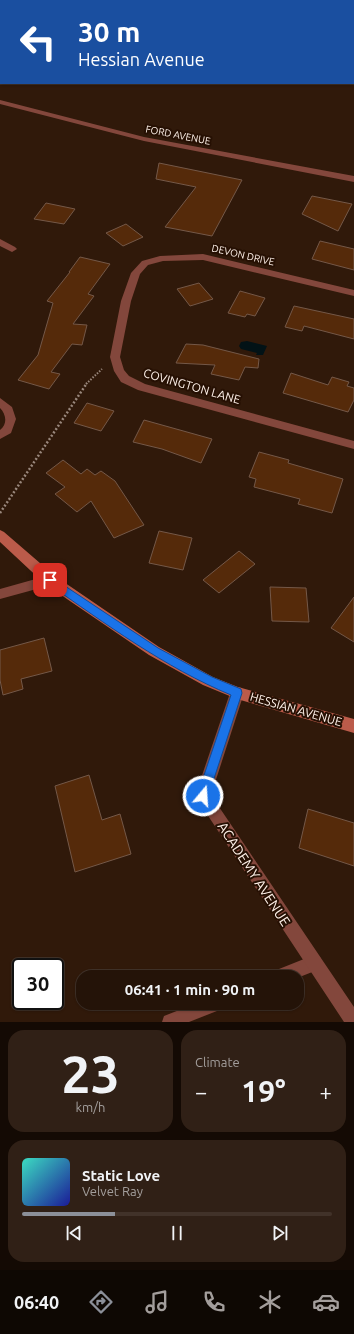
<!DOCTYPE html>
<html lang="en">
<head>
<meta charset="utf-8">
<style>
  body { margin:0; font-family:Ubuntu,sans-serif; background:#302016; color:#f1f3f6; height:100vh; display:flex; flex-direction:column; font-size:15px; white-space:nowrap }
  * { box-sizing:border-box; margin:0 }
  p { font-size:13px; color:#a39e9c }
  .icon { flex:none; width:22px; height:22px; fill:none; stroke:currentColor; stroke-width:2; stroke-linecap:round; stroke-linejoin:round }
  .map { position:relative; height:1022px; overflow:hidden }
  .details { display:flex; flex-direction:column; gap:8px; padding:8px; background:#140a04; flex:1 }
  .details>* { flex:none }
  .hud { position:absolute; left:0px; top:0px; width:354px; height:84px; box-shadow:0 1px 3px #0004,0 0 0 1px #413229; background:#1a4fa0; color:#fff; overflow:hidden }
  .speed { position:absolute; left:12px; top:958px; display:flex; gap:8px; font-size:20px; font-weight:700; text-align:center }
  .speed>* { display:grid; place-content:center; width:52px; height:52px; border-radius:50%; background:#241308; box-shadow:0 1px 3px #0004,0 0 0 1px #413229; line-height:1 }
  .speed .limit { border:2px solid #111; border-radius:6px; background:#fff; color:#111 }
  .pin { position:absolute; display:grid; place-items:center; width:34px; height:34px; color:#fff; margin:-17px; border-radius:8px; box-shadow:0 2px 6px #0006 }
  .me { position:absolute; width:44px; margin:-22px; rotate:18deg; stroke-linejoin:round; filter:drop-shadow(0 0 3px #0008) }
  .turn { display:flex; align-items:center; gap:14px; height:84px; padding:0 12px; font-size:18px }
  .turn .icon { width:52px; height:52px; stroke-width:2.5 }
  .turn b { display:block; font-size:28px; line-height:34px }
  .big { font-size:30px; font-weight:700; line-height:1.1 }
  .details .card { flex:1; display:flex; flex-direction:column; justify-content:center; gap:6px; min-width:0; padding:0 14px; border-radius:16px; background:#302016 }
  .details .dial { align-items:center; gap:0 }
  .dial b { font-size:52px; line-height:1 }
  .song { display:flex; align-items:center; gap:12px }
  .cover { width:48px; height:48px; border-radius:6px; background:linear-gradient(135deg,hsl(170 70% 55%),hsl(240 70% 35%)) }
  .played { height:4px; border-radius:2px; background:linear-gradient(90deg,#8c9099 30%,#413229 30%) }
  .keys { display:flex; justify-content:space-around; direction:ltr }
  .heat { display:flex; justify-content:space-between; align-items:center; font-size:22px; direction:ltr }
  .details .tiles { flex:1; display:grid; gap:8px; grid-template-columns:1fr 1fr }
  .card:last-child { grid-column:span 2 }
  .trip { position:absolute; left:76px; top:970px; width:228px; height:40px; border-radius:16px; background:#241308; box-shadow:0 1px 3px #0004,0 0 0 1px #413229; font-weight:700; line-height:40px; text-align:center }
  .menu { display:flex; height:64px; justify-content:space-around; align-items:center; background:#0e0803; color:#a39e9c }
  .menu .icon { width:28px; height:28px }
  .menu .selected { color:#8c9099 }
  .menu b { font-size:18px; color:#f1f3f6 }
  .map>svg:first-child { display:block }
  .water { fill:#021216 }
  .building { fill:#552a0a; stroke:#745848 }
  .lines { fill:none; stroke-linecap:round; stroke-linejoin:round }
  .path-far1 { stroke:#99877c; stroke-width:2; stroke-dasharray:1.5 1.5; stroke-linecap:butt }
  .path { stroke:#99877c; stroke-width:2.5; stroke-dasharray:2 2; stroke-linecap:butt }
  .lane { fill:#83473c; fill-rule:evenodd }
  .street { fill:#83473c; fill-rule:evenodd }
  .secondary { fill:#bb5b4a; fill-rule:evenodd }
  .route { fill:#1a73e8; stroke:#114b97 }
  .labels { text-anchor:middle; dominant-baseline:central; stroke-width:4; stroke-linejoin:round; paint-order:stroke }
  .far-street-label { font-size:10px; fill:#fef1e9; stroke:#261003 }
  .street-label { font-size:12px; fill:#fef1e9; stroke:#261003 }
  .near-street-label { font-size:14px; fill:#fef1e9; stroke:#261003 }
</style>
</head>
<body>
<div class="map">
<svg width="354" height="1022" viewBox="0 0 354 1022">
  <rect width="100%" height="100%" fill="#30190a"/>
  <path class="water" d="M 247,341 L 267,346 L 263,355 L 256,355 L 257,353 L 241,349 L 239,346 L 241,342 Z"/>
  <path class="building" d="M 159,163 L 242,180 L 212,236 L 165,227 L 196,187 L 156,179 Z
    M 312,196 L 352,204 L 338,231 L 302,214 Z
    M 46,203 L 75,209 L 64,224 L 34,219 Z
    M 126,224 L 143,237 L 123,246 L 106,233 Z
    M 320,241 L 354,249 L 354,270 L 312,259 Z
    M 80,257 L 110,264 L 88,294 L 94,296 L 73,324 L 87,325 L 82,345 L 72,344 L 51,372 L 60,374 L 49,389 L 18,380 L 38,355 L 53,303 L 47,301 L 70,272 L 69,272 Z
    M 199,283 L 213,299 L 190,306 L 177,289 Z
    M 240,291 L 265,298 L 255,316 L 247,314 L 245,317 L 228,313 Z
    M 294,306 L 354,319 L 354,339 L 304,326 L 302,331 L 285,327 Z
    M 186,344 L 203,345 L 259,359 L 258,368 L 245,367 L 239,380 L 211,374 L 215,365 L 176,363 Z
    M 291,373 L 328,385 L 332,377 L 349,382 L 347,386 L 354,388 L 354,400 L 348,412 L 283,393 Z
    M 87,403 L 114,411 L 101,431 L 74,423 Z
    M 144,420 L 212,439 L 201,463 L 162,449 L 133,442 Z
    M 259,452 L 289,460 L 288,463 L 343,479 L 332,513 L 298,504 L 300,499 L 254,487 L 256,479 L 249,477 Z
    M 63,460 L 81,474 L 87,469 L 95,475 L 101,471 L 115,481 L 144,525 L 114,538 L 91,501 L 77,512 L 55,494 L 65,487 L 46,473 Z
    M 159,531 L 192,538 L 183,570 L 149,563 Z
    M 239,551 L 255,564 L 219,593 L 203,580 Z
    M 270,587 L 306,588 L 309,622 L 272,621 Z
    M 354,597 L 354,642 L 331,628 Z
    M 44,638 L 52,671 L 21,679 L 23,689 L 3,695 L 0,680 L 0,650 Z
    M 89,775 L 102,820 L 120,814 L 131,854 L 75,872 L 55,786 Z
    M 308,809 L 354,823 L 354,866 L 299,848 Z"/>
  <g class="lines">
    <path class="path-far1" d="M 86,384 L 102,369"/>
    <path class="path" d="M 0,513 L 87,383"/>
    <path class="lane" d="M 0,398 L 12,407 L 16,419 L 11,433 L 0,439 L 0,430 C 8,424 6,414 0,408 Z
      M 314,955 L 320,957 L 322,963 L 320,969 L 297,978 L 272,977 L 274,971 Z
      M 197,1003 L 224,1003 L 222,1009 L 189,1022 L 162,1022 L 164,1016 Z"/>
    <path class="street" d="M 1,0 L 11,0 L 12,1 L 2,1 Z
      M 353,66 L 354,66 L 354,70 L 353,70 Z
      M 0,100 L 144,137 L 354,176 L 354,182 L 144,141 L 0,104 Z
      M 0,239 L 15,247 L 17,249 L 12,252 L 0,246 Z
      M 203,254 L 354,290 L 354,296 L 203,260 L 163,261 L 148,265 L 140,274 L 131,301 L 120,357 L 124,370 L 129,376 L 145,384 L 354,441 L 354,449 L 138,390 L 121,382 L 114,371 L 110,357 L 121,301 L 131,273 L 142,261 L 160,256 Z
      M 50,575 L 55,576 L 56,580 L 55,584 L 0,599 L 0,589 Z
      M 237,687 L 242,688 L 244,693 L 211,795 L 354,1007 L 354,1022 L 344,1022 L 195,796 L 230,693 L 232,688 Z"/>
    <path class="secondary" d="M 0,530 L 4,532 L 55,576 L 159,647 L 213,677 L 238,687 L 354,719 L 354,733 L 237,699 L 203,685 L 149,655 L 45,584 L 0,542 Z"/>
  </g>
  <path class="route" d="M 50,576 L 158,648 L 212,677 L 241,689 L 242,693 L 207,800 L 203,802 L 199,800 L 197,796 L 231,695 C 164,667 106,624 47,583 L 45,580 L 47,577 Z"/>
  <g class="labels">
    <g class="far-street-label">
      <text transform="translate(178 135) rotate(11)">FORD AVENUE</text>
      <text transform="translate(243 255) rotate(13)">DEVON DRIVE</text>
    </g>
    <g class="street-label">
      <text transform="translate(192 386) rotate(16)">COVINGTON LANE</text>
      <text transform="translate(296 709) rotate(16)">HESSIAN AVENUE</text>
    </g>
    <g class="near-street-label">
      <text transform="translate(254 874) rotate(57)">ACADEMY AVENUE</text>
    </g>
  </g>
</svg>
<div class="speed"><div class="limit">30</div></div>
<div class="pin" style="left:50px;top:580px;background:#d93025"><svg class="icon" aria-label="arrive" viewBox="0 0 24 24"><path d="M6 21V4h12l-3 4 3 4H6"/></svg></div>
<svg class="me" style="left:203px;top:796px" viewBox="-20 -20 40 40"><circle r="17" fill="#1a73e8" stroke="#fff" stroke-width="3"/><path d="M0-11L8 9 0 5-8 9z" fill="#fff"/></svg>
<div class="trip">06:41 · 1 min · 90 m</div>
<div class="hud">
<div class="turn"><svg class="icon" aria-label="left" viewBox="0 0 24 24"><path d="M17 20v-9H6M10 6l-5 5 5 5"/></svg><div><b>30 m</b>Hessian Avenue</div></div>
</div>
</div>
<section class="details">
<div class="tiles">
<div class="card dial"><b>23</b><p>km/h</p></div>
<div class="card"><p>Climate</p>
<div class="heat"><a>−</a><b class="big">19°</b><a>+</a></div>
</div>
<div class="card">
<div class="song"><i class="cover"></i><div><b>Static Love</b><p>Velvet Ray</p></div></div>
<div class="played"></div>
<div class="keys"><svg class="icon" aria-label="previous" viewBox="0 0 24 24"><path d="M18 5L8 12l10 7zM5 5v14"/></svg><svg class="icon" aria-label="pause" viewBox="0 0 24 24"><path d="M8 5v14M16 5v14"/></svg><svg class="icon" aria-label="next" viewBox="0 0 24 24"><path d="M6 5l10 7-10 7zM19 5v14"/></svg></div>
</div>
</div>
</section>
<nav class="menu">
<b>06:40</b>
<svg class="icon selected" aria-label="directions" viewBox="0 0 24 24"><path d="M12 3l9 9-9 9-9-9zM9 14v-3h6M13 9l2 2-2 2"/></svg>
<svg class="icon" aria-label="music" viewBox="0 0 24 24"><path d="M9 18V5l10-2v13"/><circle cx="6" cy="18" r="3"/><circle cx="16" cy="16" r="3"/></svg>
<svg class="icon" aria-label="phone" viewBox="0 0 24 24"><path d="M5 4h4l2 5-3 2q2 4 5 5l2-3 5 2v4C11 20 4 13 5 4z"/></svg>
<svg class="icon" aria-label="climate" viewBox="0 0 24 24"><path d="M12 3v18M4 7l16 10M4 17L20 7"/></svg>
<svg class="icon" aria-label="car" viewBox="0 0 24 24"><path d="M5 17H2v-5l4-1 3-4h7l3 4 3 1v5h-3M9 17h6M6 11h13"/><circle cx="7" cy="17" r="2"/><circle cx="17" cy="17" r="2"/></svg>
</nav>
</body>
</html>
